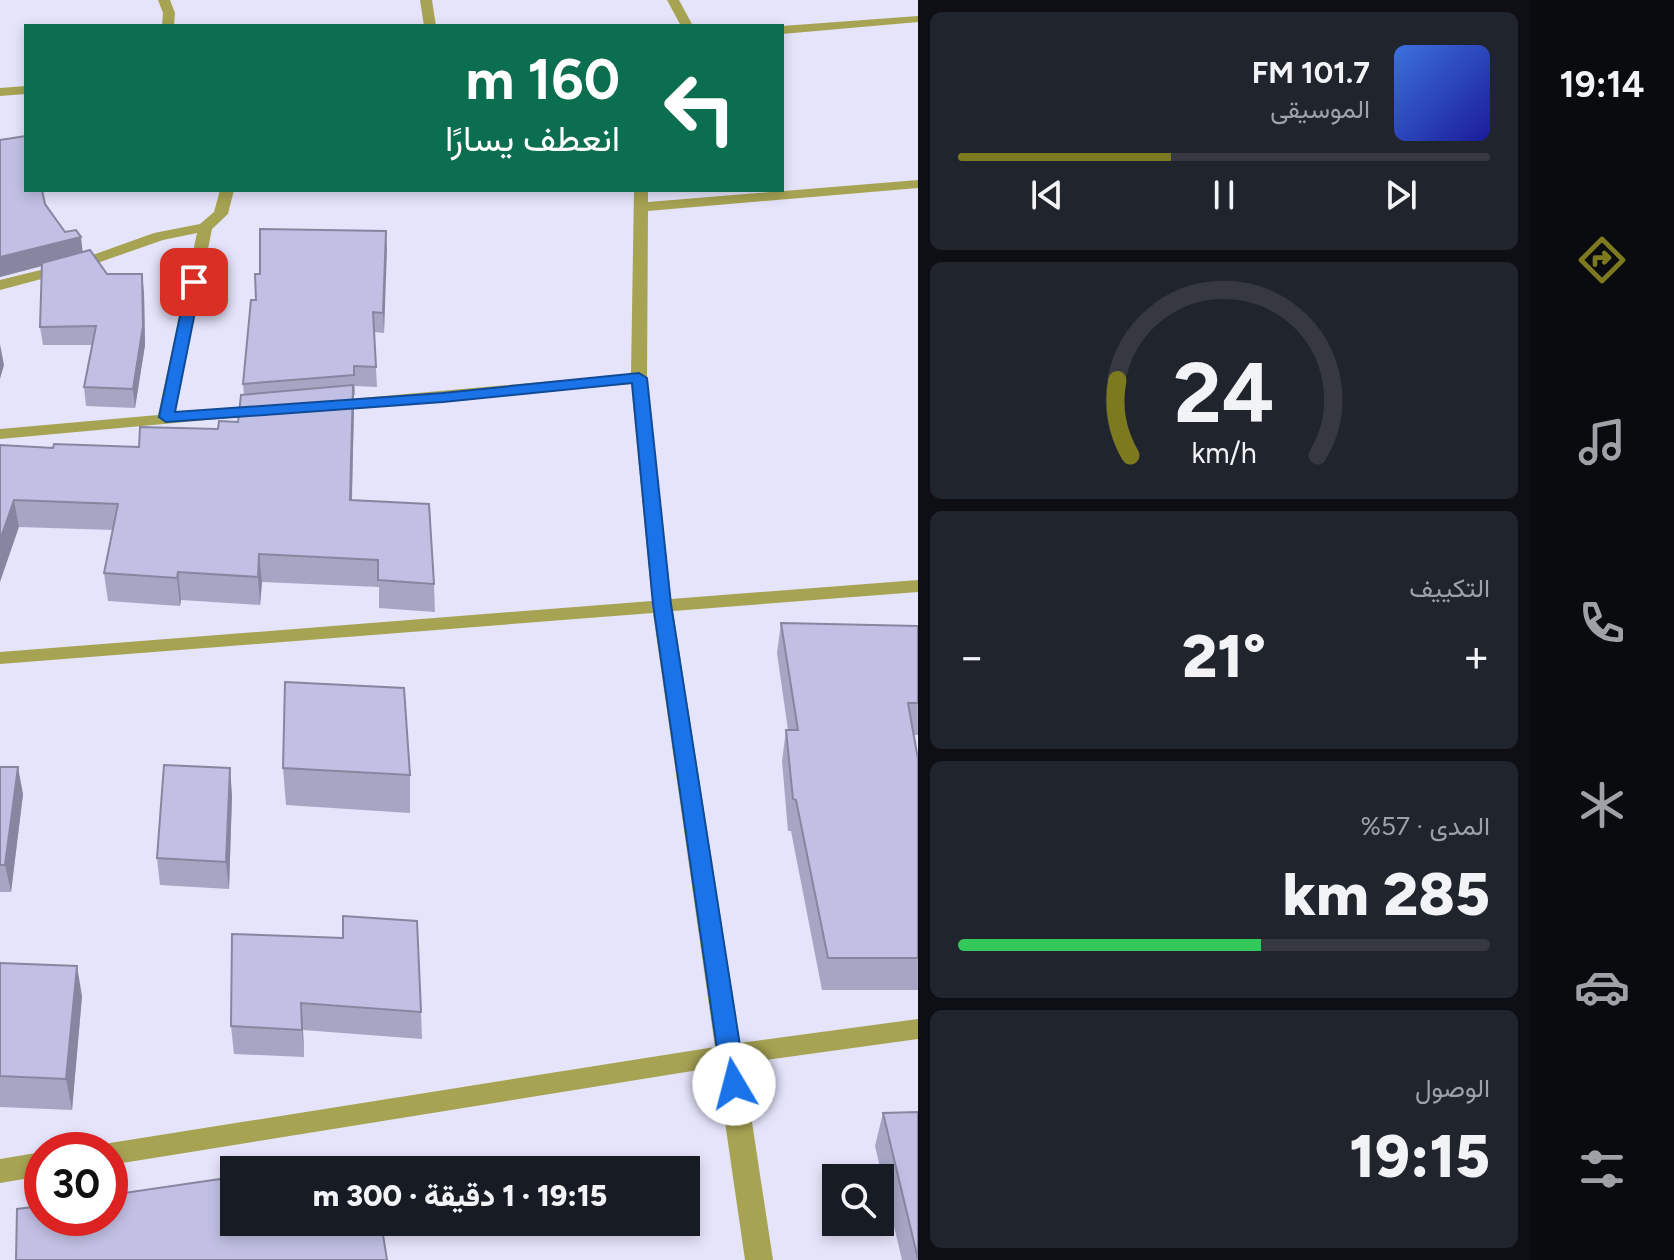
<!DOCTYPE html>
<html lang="ar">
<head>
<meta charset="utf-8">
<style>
  body { margin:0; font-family:Figtree,Vazirmatn,sans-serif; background:#20242c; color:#f1f3f6; direction:rtl; height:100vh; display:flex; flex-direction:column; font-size:30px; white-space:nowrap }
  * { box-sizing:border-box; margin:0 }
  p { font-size:26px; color:#9ea1a6 }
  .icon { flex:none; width:44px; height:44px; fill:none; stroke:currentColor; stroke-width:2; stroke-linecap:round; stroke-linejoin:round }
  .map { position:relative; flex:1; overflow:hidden; direction:ltr }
  .drawer { display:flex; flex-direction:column; gap:12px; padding:12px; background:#0d0f14; width:612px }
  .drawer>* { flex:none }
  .top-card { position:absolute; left:24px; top:24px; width:760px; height:168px; border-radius:0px; box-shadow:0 4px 12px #0003; direction:rtl; background:#0b6e4f; color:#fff; overflow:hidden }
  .buttons { position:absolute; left:822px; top:1164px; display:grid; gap:16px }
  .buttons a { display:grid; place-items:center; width:72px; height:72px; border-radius:0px; background:#171b24; box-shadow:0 4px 12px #0003; font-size:40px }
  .speed { position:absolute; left:24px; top:1132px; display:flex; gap:16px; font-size:40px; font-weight:700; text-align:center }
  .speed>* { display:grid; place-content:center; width:104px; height:104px; border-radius:50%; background:#171b24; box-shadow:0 4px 12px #0003; line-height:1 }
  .speed .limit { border:12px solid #d22; background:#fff; color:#111 }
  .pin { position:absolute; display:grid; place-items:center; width:68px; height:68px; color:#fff; margin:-34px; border-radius:16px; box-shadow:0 4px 12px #0006 }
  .me { position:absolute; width:88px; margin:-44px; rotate:352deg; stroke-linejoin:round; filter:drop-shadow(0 0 6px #0008) }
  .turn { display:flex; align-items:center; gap:28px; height:168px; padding:0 32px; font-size:36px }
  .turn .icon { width:104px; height:104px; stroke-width:2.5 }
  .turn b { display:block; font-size:56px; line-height:68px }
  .big { font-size:60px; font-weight:800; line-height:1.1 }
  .drawer .widget { flex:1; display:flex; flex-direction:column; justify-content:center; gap:12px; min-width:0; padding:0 28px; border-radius:12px; background:#20242c }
  .drawer .dial { align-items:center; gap:0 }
  .dial svg { height:208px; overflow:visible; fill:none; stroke:#363941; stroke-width:7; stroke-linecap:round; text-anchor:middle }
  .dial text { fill:#f1f3f6; stroke:none }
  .song { display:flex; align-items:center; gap:24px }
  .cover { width:96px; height:96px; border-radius:12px; background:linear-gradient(135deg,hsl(220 70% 55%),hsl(240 70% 35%)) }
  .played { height:8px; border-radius:4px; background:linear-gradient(90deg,#7d791f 40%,#363941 40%) }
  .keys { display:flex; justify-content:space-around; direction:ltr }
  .heat { display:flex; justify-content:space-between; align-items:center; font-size:44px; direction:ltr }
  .charge { height:12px; border-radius:6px; background:linear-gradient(90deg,#34c759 57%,#363941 0) }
  .trip { position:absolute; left:220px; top:1156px; width:480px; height:80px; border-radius:0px; background:#171b24; box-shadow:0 4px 12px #0003; font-weight:800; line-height:80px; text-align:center; direction:rtl }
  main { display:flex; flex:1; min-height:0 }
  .tab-bar { display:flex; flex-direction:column; width:144px; justify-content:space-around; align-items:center; background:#090b0e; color:#9ea1a6 }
  .tab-bar .icon { width:56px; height:56px }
  .tab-bar .selected { color:#7d791f }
  .tab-bar b { font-size:36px; color:#f1f3f6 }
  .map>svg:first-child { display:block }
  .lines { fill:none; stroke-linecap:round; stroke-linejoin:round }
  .minor { fill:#a6a353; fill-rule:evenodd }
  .wall { fill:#a6a5c4 }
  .shaded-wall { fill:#8786a0 }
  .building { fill:#c1c0e4; stroke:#8786a0; stroke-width:2 }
  .route { fill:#1a73e8; stroke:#114b97; stroke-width:2 }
</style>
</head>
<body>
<main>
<nav class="tab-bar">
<b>19:14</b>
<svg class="icon selected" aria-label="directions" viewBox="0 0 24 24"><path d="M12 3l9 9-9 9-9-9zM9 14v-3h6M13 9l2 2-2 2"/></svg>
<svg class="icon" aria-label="music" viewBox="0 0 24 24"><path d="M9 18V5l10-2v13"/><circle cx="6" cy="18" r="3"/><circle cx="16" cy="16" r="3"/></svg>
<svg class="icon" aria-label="phone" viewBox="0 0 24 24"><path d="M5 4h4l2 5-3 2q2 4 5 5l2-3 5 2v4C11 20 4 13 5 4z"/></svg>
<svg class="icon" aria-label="climate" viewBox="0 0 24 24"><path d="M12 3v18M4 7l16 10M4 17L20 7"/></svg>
<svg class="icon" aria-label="car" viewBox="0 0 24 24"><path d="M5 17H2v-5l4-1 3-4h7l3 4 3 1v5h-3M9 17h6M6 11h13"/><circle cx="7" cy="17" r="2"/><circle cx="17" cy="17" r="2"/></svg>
<svg class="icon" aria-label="filters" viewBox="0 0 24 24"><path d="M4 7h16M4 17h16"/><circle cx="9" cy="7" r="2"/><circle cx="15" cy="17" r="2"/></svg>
</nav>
<section class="drawer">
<div class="widget">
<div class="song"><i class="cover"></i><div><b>101.7 FM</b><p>الموسيقى</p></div></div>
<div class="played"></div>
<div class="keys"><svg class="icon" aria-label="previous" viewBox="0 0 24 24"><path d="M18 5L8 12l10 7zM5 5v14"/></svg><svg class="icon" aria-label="pause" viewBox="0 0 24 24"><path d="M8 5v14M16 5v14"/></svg><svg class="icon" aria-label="next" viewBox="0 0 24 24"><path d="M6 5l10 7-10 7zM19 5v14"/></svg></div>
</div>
<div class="widget dial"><svg viewBox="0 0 100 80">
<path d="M14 69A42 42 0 1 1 86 69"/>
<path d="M14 69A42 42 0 0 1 9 40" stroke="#7d791f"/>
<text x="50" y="56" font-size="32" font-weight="700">24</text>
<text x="50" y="72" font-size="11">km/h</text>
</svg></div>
<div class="widget"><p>التكييف</p>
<div class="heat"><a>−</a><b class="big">21°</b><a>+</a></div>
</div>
<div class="widget"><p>المدى · 57%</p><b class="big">285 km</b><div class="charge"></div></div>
<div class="widget"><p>الوصول</p><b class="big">19:15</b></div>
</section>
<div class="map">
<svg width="918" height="1260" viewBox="0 0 918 1260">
  <rect width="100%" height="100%" fill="#e5e4fb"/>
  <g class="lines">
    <path class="minor" d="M 158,0 L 170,0 L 175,13 L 174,26 L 162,26 L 163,13 Z
      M 420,0 L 432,0 L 436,26 L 424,26 Z
      M 667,0 L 679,0 L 693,26 L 681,26 Z
      M 918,16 L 918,22 L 782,34 L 782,26 Z
      M 26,86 L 26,94 L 0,96 L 0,88 Z
      M 918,180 L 918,188 L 648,211 L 647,378 L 671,599 L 918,580 L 918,592 L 673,611 L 740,1043 L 918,1019 L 918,1039 L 743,1063 L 773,1260 L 745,1260 L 717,1067 L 110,1165 L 110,1150 L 98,1150 L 110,1143 L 715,1047 L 653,613 L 0,664 L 0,652 L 652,601 L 631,384 L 328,411 L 320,406 L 328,401 L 631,374 L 634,190 L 648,190 L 648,202 Z
      M 220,190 L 234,190 L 228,214 L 212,229 L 175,413 L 265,405 L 271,406 L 273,410 L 271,414 L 0,439 L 0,429 L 158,415 L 197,233 L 163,240 L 83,268 L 0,290 L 0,280 L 73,262 L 154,233 L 200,224 L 214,212 Z
      M 42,1152 L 42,1176 L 0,1183 L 0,1159 Z"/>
  </g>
  <path class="wall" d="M 0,140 L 65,232 L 83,252 L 107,274 L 144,292 L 145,345 L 135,408 L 86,406 L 84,387 L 92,345 L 43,345 L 40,327 L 42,266 L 0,277 Z
    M 386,231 L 384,333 L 374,332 L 377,387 L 355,386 L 355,395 L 354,395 L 352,500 L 434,584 L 435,612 L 379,608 L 379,587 L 262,582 L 260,605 L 181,600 L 180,606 L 108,601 L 104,573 L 113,530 L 19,527 L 0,445 L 53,448 L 139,447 L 218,429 L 238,422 L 244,395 L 243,384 L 260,274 Z
    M 781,623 L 918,626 L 918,735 L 914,735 L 918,759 L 918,990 L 822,990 L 791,831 L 788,831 L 782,761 L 786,730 L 788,730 L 777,653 Z
    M 0,767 L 23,794 L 11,892 L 0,892 Z
    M 283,768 L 410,775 L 410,813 L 286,805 Z
    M 232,795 L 229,889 L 160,885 L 157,858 Z
    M 232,934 L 421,1012 L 422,1039 L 303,1030 L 304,1057 L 234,1054 L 231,1026 Z
    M 0,963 L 82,996 L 72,1110 L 0,1107 Z
    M 883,1113 L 918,1260 L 902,1260 L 875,1146 Z"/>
  <path class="shaded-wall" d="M 386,231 L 387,250 L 384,333 L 383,313 Z
    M 81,237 L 83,255 L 0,277 L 0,257 Z
    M 142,274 L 144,292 L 145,345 L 135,408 L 133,389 Z
    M 0,344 L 4,365 L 0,379 Z
    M 353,385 L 354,411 L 351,527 L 350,500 Z
    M 14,500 L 19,527 L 0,582 L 0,540 Z
    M 259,554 L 262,582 L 260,605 L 258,577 Z
    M 178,572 L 181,600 L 180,606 L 177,578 Z
    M 18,767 L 23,794 L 11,892 L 5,865 Z
    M 230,768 L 232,795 L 229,889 L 226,862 Z
    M 77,966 L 82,996 L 72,1110 L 66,1079 Z
    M 301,1003 L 303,1030 L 304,1057 L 302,1030 Z"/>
  <path class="building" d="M 26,136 L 26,190 L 42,190 L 45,204 L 65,232 L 76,230 L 81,237 L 0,257 L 0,140 Z
    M 260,229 L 386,231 L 383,313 L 373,312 L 376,367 L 354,366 L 354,375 L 243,384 L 251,300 L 256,300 L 255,274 L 260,274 Z
    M 90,250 L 107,274 L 142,274 L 143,326 L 133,389 L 84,387 L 96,326 L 40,327 L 42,263 Z
    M 353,385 L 350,500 L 429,504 L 434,584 L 378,580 L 378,560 L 259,554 L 258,577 L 178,572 L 177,578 L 104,573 L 118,504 L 14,500 L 0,540 L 0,445 L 53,448 L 54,444 L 139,447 L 140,427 L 218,429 L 219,421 L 238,422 L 241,395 Z
    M 781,623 L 918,626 L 918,703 L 908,703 L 918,759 L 918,958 L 828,958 L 796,800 L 793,799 L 786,730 L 798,730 Z
    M 285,682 L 404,688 L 410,775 L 283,768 Z
    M 164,765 L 230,768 L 226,862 L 157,858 Z
    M 0,767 L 18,767 L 5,865 L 0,865 Z
    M 343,916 L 417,921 L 421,1012 L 301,1003 L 302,1030 L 231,1026 L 232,934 L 343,938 Z
    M 0,963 L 77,966 L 66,1079 L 0,1076 Z
    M 918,1112 L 918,1259 L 883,1113 Z
    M 370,1157 L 373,1170 L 281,1170 Z
    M 234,1177 L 234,1222 L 381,1222 L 387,1260 L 16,1260 L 17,1209 L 42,1206 L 42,1218 L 110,1218 L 110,1195 Z"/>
  <path class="route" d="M 194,277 L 201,282 L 175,412 L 443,393 L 639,373 L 647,378 L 671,604 L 746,1084 L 742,1091 L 734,1094 L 725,1091 L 722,1084 L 653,604 L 632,383 L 443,402 L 166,422 L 159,417 L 187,282 Z"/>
</svg>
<div class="buttons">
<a><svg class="icon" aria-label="search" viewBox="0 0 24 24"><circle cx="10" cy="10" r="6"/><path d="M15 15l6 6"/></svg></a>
</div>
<div class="speed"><div class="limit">30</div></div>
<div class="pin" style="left:194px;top:282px;background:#d93025"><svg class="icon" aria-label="arrive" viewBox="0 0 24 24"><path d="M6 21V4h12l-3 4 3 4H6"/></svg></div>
<svg class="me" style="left:734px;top:1084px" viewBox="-20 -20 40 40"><circle r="19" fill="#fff"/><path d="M0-13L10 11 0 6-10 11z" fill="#1a73e8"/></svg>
<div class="trip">19:15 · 1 دقيقة · 300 m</div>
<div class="top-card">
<div class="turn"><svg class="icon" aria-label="left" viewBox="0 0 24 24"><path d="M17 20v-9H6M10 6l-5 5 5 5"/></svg><div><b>160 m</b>انعطف يسارًا</div></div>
</div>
</div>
</main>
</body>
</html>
